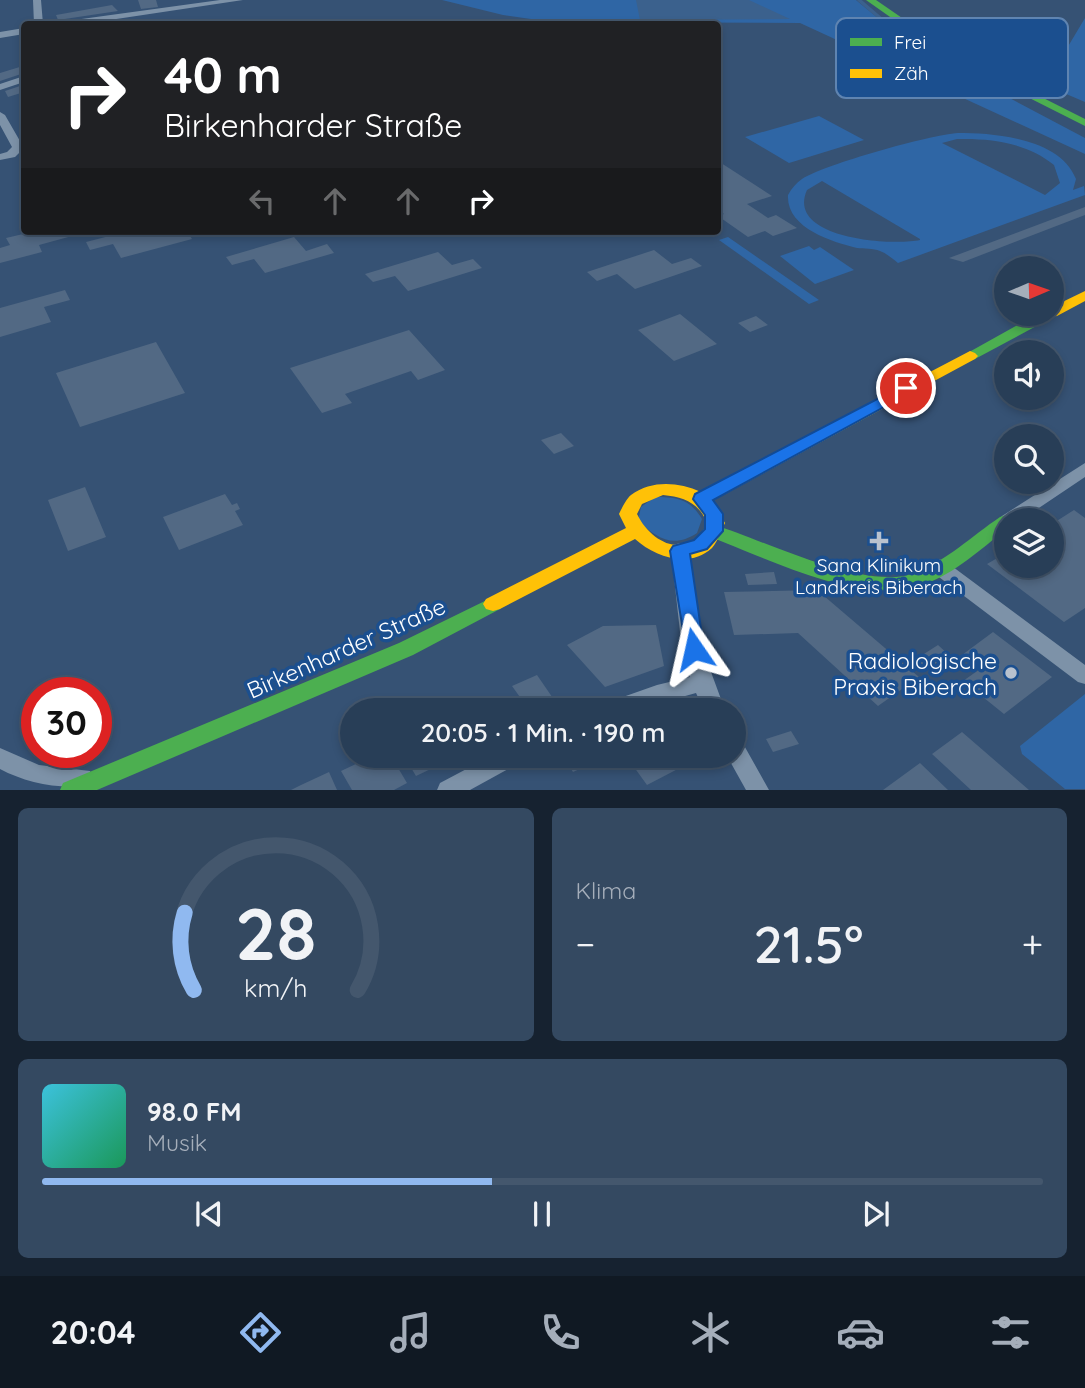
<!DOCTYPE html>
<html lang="de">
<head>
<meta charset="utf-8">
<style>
  body { margin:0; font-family:Quicksand,sans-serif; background:#344961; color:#f1f3f6; height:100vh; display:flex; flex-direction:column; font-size:26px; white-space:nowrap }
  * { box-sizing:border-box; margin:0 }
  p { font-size:23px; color:#a5aeba }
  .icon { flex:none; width:38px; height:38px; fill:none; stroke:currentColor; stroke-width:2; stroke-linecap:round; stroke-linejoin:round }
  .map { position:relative; height:790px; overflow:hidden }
  .panel { display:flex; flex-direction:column; gap:18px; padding:18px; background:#162230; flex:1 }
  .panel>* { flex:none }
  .guide { position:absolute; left:21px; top:21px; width:700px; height:214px; border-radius:7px; box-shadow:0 4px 10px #0003,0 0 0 2px #44576d; background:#202124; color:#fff; overflow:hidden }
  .needle { width:46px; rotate:88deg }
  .fabs { position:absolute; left:994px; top:256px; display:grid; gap:14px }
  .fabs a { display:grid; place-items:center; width:70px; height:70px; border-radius:50%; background:#283e57; box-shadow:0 4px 10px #0003,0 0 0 2px #44576d; font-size:35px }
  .speed { position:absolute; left:21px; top:677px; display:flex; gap:14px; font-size:35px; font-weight:700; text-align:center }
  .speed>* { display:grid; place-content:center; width:91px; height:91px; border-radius:50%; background:#283e57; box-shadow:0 4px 10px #0003,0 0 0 2px #44576d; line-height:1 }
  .speed .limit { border:10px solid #d22; background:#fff; color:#111 }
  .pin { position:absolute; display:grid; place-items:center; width:60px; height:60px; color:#fff; margin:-30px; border:4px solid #fff; border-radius:50%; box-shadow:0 2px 7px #0007 }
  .me { position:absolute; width:77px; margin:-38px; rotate:349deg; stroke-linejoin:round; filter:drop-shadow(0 0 5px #0008) }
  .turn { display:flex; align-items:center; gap:24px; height:147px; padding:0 28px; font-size:32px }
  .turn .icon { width:91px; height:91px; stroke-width:2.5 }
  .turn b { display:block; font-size:49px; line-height:60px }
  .lanes { display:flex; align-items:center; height:66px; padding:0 28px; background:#0003; justify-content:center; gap:35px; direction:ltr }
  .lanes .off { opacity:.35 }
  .big { font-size:52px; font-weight:600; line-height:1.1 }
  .panel .widget { flex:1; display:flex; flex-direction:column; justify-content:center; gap:10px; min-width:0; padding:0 24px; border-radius:10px; background:#344961 }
  .panel .dial { align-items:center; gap:0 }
  .dial svg { height:182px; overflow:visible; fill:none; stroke:#44576d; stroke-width:7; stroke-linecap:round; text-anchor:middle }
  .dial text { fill:#f1f3f6; stroke:none }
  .song { display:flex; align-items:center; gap:21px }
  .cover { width:84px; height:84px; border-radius:10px; background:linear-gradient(135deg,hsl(190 70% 55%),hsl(150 70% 35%)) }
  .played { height:7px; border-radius:4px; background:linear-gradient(90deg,#90b9f0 45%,#44576d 45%) }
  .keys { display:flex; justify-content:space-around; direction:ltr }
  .heat { display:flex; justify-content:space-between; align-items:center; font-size:38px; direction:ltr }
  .panel .tiles { flex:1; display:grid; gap:18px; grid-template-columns:1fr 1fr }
  .widget:last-child { grid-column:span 2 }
  .trip { position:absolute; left:340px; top:698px; width:406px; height:70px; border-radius:35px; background:#283e57; box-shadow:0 4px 10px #0003,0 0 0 2px #44576d; font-weight:600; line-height:70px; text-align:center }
  .tab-bar { display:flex; height:112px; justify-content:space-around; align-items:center; background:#101923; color:#a5aeba }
  .tab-bar .icon { width:49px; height:49px }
  .tab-bar .current { color:#90b9f0 }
  .tab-bar b { font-size:32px; color:#f1f3f6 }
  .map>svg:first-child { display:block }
  .green { fill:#2f66a5; fill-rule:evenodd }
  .water { fill:#3b618d }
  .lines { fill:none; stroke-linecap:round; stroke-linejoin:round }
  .stream { stroke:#3b618d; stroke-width:3.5 }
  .building { fill:#526984 }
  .street { fill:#7d92a8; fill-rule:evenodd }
  .fast { fill:#4caf50; fill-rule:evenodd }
  .slow { fill:#ffc107; fill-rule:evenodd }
  .route { fill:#1a73e8; stroke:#114b97; stroke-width:2 }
  .poi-dot { fill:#b9c2ce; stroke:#1b4f8f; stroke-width:2.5 }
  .labels { text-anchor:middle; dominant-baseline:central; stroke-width:7; stroke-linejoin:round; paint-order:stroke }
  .poi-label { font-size:19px; fill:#fff; stroke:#1b4f8f }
  .near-street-label { font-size:23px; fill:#fff; stroke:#1b4f8f }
  .near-poi-label { font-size:23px; fill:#fff; stroke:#1b4f8f; text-anchor:end }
  .key { fill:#1b4f8f; stroke:#5f84b1; stroke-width:2 }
  .key-label { font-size:19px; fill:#fff }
</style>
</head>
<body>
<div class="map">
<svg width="1085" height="790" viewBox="0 0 1085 790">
  <rect width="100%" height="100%" fill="#365274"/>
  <path class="green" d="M 442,0 L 856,0 L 879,19 L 866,22 L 897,41 L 915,39 L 981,83 L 1085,138 L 1085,154 L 800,23 L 552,22 L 503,15 Z
    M 1085,18 L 1085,102 L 1045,85 Z
    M 819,116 L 864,140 L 789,163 L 745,137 Z
    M 958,133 C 995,133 1060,138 1076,179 L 1073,190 L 1084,186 L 1085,195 L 898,263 C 893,259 886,253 880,251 C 873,248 864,249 857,248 C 832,242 786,228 788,195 C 792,188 796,183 802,179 C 826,164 929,135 958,133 ZM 957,139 C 991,138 1027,143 1054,165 L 1060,183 L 1045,195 L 942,143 ZM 822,181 L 920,239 L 920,240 C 893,246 785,239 807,190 Z
    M 728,237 L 819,300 L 809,304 L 719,240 Z
    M 809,246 L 814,250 L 820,247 L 854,270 L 815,284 L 780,256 Z
    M 655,497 C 677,497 690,499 702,519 L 697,533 C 673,549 657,538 638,521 L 641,507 Z
    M 1085,694 L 1085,789 L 1065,789 L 1022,754 L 1020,746 Z"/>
  <path class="water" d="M 636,0 L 749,0 L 790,19 L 640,20 Z"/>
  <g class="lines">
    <path class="stream" d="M 859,0 L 886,23"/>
  </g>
  <path class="building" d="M 138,0 L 156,0 L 158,7 L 141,9 Z
    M 112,5 L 118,11 L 58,20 L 56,15 Z
    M 23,66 L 24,73 L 0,81 L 0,73 Z
    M 20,86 L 24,86 L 24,92 L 8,97 L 5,91 Z
    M 718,161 L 772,196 L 747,204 L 768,218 L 776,215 L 797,228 L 773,236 L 765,231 L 748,237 L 718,216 L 724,214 L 718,209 Z
    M 1085,207 L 1085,215 L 963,262 L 949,258 Z
    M 36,231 L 83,233 L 39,245 L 42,252 L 0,263 L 0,248 L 10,245 L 6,238 Z
    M 129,231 L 161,231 L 164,237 L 187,231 L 192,239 L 121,258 L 113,244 L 90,250 L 86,242 Z
    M 294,237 L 306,251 L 327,244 L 334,253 L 265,273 L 254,259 L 232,265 L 226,257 Z
    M 654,250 L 672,264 L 691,258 L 702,266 L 635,289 L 617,274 L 597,281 L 587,272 Z
    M 438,252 L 452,265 L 473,259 L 482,268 L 408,291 L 395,276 L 373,282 L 365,274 Z
    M 65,290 L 70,300 L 44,307 L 51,322 L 0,337 L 0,308 Z
    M 680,314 L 717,344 L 674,361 L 638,330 Z
    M 756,316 L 768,325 L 750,332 L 738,323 Z
    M 409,330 L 445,370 L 418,380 L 411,371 L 345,394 L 352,403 L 322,413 L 290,368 Z
    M 156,342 L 185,393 L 80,427 L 56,373 Z
    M 561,433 L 574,446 L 554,454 L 541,440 Z
    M 85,487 L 106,537 L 68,551 L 48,500 Z
    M 225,494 L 232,505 L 237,503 L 240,509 L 235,511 L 243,525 L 179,550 L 163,517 Z
    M 1074,510 L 1085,518 L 1085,608 L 1064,622 L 987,564 L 1006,553 L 1006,565 L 1052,565 L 1052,524 Z
    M 774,572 L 777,584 L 748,585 L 745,574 Z
    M 817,590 L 919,677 L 878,706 L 798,633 L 734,635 L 724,592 Z
    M 656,625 L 664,666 L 605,687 L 567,645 L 603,626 Z
    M 993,632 L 1052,677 L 1004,714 L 963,681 L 980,669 L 962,655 Z
    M 938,645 L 949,655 L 927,669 L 916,659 Z
    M 537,675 L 559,707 L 552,710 L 479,710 L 478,708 L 501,697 L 507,707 L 522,700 L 512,686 Z
    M 791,731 L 799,744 L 773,752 L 766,739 Z
    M 962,732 L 1029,790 L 971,790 L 932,754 Z
    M 362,756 L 391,756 L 407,783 L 394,790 L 352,790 L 341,771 L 358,763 L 356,759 Z
    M 404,756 L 458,756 L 416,776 Z
    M 563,756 L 591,756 L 595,762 L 573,772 Z
    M 626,756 L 694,756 L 697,759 L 647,785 Z
    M 920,763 L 948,790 L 883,790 Z
    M 329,772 L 337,790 L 291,790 L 301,785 Z"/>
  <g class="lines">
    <path class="street" d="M 33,0 L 41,0 L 43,24 L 34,24 Z
      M 220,0 L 243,0 L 83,24 L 62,24 L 67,21 Z
      M 24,28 L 24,34 L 0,38 L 0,32 Z
      M 24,76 L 24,82 L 0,90 L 0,84 Z
      M 0,112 L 5,115 L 24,148 L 15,157 L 0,160 L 0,154 L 7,152 L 12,147 L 0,125 Z
      M 1085,463 L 1085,477 L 1021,520 L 1006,520 L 1006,526 L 1002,524 L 999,520 L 1002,516 Z
      M 680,543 L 687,545 L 689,550 L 704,653 L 725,710 L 704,710 L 696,693 L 635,710 L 601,710 L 603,704 L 657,685 L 690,677 L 680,632 L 671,550 L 673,545 Z
      M 938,559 L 945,561 L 1085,665 L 1085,684 L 1078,682 L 931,571 L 929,566 L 931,561 Z
      M 733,738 L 741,740 L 769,790 L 746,790 L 727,756 L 733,756 Z
      M 0,748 L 39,765 L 90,771 L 93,778 L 90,785 C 61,790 26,783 0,769 Z
      M 491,756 L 522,756 L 519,763 L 470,790 L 437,790 L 440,783 Z"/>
    <path class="fast" d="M 866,0 L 876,0 L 950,51 L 1085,119 L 1085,126 L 944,55 Z
      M 1052,309 L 1057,313 L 1055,316 L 975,359 L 970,361 L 962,356 L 1039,313 L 1052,313 Z
      M 1006,515 L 1014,520 L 1006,520 L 1006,530 C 980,549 956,573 925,584 C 863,608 767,558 708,536 L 705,531 L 708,526 L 714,525 C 765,540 864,592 915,573 C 946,561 972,536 1000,517 Z
      M 493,597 L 500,599 L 503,604 L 500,609 L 413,655 L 97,790 L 60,790 L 63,783 L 399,643 Z"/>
    <path class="slow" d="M 1085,291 L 1085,301 L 1057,316 L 1052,317 L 1045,313 L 1052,313 L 1052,307 Z
      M 970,351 L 975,353 L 978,356 L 975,359 L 712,501 L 725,523 C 721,531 718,541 712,548 C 689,569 655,557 635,539 L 500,609 L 493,611 L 486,609 L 483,604 L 486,599 L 626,528 L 619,514 C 622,508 626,499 631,495 C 652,480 678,482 701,492 ZM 663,495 C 684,497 699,503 707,523 C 690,561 652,545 637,514 L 642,504 Z"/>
  </g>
  <path class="route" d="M 906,384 L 912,385 L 912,392 L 713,500 L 723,514 L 723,531 L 707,549 L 690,554 L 704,649 L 701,655 L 687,655 L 670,551 L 673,546 L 694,540 L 705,529 L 705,515 L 693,499 L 695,494 Z"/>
  <g class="poi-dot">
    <path d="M875.5 530.5h7v7h7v7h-7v7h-7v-7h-7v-7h7z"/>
    <circle cx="1011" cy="673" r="7"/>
  </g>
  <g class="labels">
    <g class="poi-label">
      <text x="879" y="565">Sana Klinikum<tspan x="879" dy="22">Landkreis Biberach</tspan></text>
    </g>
    <g class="near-street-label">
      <text transform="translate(346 648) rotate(-24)">Birkenharder Straße</text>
    </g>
    <g class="near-poi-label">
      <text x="997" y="660">Radiologische<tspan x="997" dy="26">Praxis Biberach</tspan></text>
    </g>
  </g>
  <rect x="836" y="18" width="232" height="80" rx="10" class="key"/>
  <rect x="850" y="38" width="32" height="8" fill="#4caf50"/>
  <rect x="850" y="69" width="32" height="9" fill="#ffc107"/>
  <g class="key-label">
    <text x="894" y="49">Frei</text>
    <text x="894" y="80">Zäh</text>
  </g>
</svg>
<div class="fabs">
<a><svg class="needle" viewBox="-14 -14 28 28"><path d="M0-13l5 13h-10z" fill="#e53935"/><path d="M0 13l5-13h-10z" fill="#a5aeba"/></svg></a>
<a><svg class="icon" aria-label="sound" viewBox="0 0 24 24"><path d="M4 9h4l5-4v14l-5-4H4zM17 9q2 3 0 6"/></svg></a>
<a><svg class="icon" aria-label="search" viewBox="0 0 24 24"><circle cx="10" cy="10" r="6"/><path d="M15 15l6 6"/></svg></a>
<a><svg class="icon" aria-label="layers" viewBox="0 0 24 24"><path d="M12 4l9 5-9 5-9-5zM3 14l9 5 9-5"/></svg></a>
</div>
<div class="speed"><div class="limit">30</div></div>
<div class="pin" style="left:906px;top:388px;background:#d93025"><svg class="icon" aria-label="arrive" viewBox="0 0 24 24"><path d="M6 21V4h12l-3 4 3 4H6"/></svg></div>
<svg class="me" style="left:694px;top:649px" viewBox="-20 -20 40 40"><path d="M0-17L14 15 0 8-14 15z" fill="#1a73e8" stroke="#fff" stroke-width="4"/></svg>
<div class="trip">20:05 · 1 Min. · 190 m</div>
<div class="guide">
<div class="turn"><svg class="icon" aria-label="right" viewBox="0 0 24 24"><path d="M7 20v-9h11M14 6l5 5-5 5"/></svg><div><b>40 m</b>Birkenharder Straße</div></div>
<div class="lanes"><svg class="icon off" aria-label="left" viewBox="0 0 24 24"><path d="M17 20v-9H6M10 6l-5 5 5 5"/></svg><svg class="icon off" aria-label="ahead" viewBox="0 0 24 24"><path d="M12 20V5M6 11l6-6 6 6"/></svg><svg class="icon off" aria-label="ahead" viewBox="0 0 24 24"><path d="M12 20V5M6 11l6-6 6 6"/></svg><svg class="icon" aria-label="right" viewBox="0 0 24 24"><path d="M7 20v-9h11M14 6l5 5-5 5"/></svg></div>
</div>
</div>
<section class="panel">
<div class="tiles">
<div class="widget dial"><svg viewBox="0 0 100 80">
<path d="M14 69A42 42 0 1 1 86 69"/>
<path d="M14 69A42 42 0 0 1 10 35" stroke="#90b9f0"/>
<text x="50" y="56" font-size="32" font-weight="700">28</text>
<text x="50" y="72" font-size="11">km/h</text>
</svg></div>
<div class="widget"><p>Klima</p>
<div class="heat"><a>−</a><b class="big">21.5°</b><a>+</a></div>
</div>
<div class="widget">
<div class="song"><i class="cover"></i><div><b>98.0 FM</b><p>Musik</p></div></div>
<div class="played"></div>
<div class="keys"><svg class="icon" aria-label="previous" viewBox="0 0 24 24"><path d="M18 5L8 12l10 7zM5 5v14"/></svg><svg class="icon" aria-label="pause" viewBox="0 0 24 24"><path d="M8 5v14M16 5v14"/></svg><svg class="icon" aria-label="next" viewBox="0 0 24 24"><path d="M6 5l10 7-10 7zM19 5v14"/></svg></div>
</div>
</div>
</section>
<nav class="tab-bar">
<b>20:04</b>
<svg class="icon current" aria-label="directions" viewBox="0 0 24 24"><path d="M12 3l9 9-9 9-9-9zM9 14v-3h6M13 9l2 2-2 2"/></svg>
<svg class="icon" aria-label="music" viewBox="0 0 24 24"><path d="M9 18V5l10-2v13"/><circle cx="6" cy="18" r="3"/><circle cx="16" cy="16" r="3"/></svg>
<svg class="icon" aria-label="phone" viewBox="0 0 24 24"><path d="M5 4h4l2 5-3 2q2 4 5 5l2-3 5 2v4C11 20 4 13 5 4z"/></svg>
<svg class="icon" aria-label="climate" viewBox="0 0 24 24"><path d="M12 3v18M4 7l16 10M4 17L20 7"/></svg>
<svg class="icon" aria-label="car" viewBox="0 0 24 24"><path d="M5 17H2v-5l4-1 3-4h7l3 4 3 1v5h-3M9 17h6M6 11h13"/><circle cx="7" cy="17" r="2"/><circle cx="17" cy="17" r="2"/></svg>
<svg class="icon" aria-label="filters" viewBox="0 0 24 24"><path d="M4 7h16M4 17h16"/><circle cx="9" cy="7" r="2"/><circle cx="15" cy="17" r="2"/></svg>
</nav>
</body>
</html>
